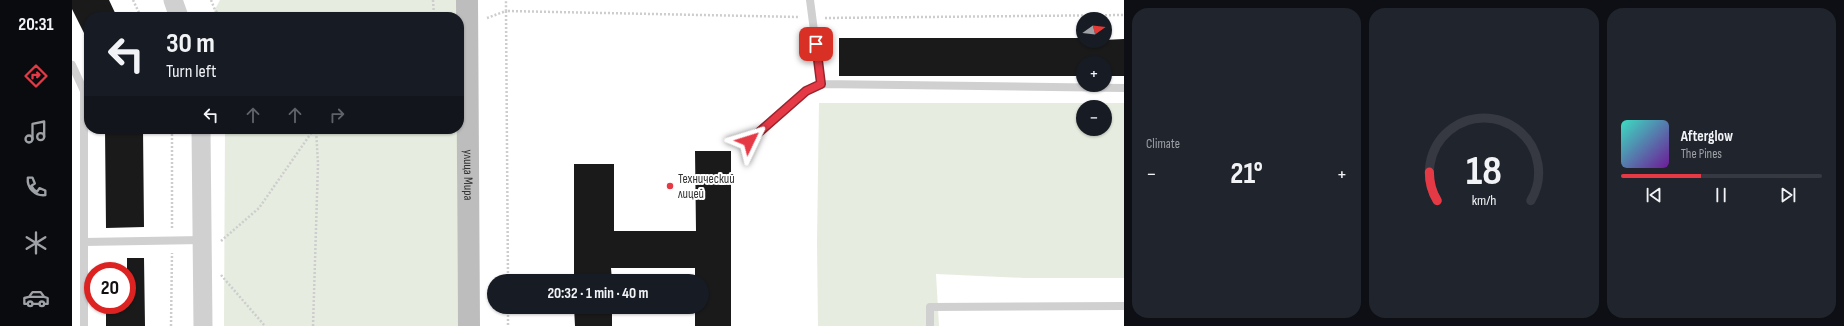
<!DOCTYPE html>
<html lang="en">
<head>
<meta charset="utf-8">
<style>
  body { margin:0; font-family:"Sofia Sans Condensed",sans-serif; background:#20242c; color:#f1f3f6; height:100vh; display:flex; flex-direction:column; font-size:15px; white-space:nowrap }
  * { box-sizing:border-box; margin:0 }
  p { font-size:13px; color:#9ea1a6 }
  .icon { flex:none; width:22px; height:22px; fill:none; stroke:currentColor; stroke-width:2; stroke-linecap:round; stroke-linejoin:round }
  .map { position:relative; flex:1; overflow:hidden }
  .side { display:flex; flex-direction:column; gap:8px; padding:8px; background:#0d0f14; width:720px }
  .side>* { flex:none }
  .top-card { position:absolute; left:12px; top:12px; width:380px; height:122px; border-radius:16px; box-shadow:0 1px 3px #0004; background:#171b24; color:#f1f3f6; overflow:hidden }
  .needle { width:26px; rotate:76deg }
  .controls { position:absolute; left:1004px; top:12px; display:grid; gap:8px }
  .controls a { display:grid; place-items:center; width:36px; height:36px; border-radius:50%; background:#171b24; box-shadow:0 1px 3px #0004; font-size:20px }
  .speed { position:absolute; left:12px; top:262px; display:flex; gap:8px; font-size:20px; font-weight:700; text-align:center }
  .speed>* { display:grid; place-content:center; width:52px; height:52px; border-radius:50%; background:#171b24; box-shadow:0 1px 3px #0004; line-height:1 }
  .speed .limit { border:6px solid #d22; background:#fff; color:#111 }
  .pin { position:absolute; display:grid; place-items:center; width:34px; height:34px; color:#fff; margin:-17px; border-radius:8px; box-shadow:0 2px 6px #0006 }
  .me { position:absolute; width:44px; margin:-22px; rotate:49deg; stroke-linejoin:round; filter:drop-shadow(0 0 3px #0008) }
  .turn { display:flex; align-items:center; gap:14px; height:84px; padding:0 16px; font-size:18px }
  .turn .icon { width:52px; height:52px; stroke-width:2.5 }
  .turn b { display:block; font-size:28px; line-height:34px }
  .lanes { display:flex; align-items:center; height:38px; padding:0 16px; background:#0003; justify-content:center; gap:20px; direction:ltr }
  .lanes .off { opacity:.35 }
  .big { font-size:30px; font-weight:700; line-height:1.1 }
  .side .widget { flex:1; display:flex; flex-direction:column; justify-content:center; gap:6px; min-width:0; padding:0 14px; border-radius:16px; background:#20242c }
  .side .dial { align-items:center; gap:0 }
  .dial svg { height:104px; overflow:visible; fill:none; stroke:#363941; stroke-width:7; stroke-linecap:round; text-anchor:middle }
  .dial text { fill:#f1f3f6; stroke:none }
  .song { display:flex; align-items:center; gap:12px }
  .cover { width:48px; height:48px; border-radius:6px; background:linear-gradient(135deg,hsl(170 70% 55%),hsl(280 70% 35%)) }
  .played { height:4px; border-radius:2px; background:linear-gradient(90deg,#e63946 40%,#363941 40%) }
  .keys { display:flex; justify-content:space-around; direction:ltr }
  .heat { display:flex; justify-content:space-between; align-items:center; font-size:22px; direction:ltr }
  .side .tiles { flex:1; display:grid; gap:8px; grid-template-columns:repeat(3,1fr) }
  .trip { position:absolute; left:415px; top:274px; width:222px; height:40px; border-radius:20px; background:#171b24; box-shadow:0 1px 3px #0004; font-weight:700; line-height:40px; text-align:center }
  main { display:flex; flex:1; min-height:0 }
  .menu { display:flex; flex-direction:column; width:72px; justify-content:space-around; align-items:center; background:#090b0e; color:#9ea1a6 }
  .menu .icon { width:28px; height:28px }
  .menu .on { color:#e63946 }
  .menu b { font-size:18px; color:#f1f3f6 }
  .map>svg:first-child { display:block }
  .green { fill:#e6ecdf; fill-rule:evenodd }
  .building { fill:#1a1a1a }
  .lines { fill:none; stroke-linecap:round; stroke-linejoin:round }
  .path { stroke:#cdcdcd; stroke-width:2.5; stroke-dasharray:2 2; stroke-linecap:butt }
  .service { stroke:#d0d0d0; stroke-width:8 }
  .tertiary { stroke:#d0d0d0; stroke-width:19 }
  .secondary { stroke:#bdbdbd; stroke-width:22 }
  .route-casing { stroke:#96252e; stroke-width:10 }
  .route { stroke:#e63946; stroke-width:7 }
  .poi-dot { fill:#e63946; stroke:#fff; stroke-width:1.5 }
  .labels { text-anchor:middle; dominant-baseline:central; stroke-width:4; stroke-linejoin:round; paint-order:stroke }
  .street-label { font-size:13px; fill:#333; stroke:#fff }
  .poi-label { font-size:13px; fill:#333; stroke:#fff; text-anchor:start }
</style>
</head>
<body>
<main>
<nav class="menu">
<b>20:31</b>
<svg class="icon on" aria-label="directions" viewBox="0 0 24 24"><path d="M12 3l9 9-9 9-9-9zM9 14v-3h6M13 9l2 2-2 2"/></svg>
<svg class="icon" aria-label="music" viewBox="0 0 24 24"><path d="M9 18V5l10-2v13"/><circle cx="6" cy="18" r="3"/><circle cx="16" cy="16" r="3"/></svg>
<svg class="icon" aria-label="phone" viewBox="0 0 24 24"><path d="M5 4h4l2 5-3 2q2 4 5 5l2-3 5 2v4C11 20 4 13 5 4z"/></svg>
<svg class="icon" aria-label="climate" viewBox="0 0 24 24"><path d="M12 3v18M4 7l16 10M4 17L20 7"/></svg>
<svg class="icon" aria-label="car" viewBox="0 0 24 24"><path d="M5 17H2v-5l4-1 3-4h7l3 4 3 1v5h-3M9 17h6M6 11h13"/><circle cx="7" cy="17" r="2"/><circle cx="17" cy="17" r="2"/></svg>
</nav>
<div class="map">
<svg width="1052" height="326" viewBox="0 0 1052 326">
  <rect width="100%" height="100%" fill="#fff"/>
  <path class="green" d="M 148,0 L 384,0 L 385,17 L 139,17 Z
    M 747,103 L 1052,103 L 1052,278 L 953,278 L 864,274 L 867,326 L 746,326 L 745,243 ZM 1011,107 L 1033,107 L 1033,129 L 1011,129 Z
    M 153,129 L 385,129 L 386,326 L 152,326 Z"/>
  <path class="building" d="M 0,0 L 37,0 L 45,17 L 17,17 L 17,43 L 0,9 Z
    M 767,38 L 1011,38 L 1011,41 L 1052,39 L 1052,76 L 1033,76 L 1033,63 L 1011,63 L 1011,76 L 767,76 Z
    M 33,129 L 71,129 L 72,227 L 34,228 Z
    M 623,151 L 659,151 L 659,326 L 623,326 L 623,307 L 630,307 L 630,281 L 623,281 L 623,268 L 539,268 L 540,281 L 502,281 L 502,164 L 542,164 L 542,231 L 624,231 Z
    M 55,258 L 72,258 L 73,326 L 34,326 L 34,305 L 55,305 Z
    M 502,307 L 540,307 L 540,326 L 503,326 Z"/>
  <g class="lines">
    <path class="path" d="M 61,0 L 69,17
      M 139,0 L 143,10 L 149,17
      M 361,0 L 362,17
      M 415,18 L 434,11 L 434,0
      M 753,18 L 1052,15
      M 100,228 L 100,129
      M 149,241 L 187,208 L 242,129
      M 149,275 L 193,326
      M 436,281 L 434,11 L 728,17
      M 436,307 L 436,326
      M 99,326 L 100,253
      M 241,326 L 246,164 L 244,129"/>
    <path class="service" d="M 738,0 L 749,84
      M 0,65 L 12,91 L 12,326
      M 677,141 L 734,91 L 749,84 L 1052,88
      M 12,242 L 130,240
      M 858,326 L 858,307 L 1052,306"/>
    <path class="tertiary" d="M 101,0 L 107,17
      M 129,129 L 131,326"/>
    <path class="secondary" id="s1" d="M 395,0 L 397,326"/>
  </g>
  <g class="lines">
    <defs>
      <path id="route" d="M 677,141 L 734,91 L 749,84 L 744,44"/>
    </defs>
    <use href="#route" class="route-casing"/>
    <use href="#route" class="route"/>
  </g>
  <circle class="poi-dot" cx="598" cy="186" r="4"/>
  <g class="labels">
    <g class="street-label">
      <text stroke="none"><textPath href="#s1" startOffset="175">улица Мира</textPath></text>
    </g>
    <g class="poi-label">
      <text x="606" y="179">Технический<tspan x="606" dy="15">лицей</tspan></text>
    </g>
  </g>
</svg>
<div class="controls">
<a><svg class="needle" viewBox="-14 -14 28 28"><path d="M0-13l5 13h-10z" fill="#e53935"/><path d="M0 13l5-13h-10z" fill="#9ea1a6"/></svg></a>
<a>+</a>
<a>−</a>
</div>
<div class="speed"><div class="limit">20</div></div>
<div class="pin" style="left:744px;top:44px;background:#d93025"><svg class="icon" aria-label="arrive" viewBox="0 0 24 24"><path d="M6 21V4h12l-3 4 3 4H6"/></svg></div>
<svg class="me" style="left:677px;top:141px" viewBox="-20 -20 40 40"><path d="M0-17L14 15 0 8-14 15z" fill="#e63946" stroke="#fff" stroke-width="4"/></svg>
<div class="trip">20:32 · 1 min · 40 m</div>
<div class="top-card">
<div class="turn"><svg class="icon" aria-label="left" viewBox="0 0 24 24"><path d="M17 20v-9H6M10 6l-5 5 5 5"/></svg><div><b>30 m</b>Turn left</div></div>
<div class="lanes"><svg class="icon" aria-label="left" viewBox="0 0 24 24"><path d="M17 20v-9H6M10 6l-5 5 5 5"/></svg><svg class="icon off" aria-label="ahead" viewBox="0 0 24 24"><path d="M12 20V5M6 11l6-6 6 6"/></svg><svg class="icon off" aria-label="ahead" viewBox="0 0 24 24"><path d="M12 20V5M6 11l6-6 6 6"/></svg><svg class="icon off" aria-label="right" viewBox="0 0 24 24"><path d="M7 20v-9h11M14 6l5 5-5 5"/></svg></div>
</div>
</div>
<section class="side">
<div class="tiles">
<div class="widget"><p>Climate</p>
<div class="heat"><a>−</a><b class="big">21°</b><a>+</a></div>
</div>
<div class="widget dial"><svg viewBox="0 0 100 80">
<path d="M14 69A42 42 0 1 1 86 69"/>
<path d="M14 69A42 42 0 0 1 8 47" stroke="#e63946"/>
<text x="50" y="56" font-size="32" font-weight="700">18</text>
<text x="50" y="72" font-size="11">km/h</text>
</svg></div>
<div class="widget">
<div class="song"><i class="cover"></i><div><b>Afterglow</b><p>The Pines</p></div></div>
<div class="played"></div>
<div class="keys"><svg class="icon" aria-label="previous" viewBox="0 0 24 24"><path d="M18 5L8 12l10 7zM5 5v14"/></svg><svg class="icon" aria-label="pause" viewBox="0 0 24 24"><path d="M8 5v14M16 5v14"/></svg><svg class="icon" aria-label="next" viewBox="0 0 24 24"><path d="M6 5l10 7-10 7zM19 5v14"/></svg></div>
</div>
</div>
</section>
</main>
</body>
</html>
